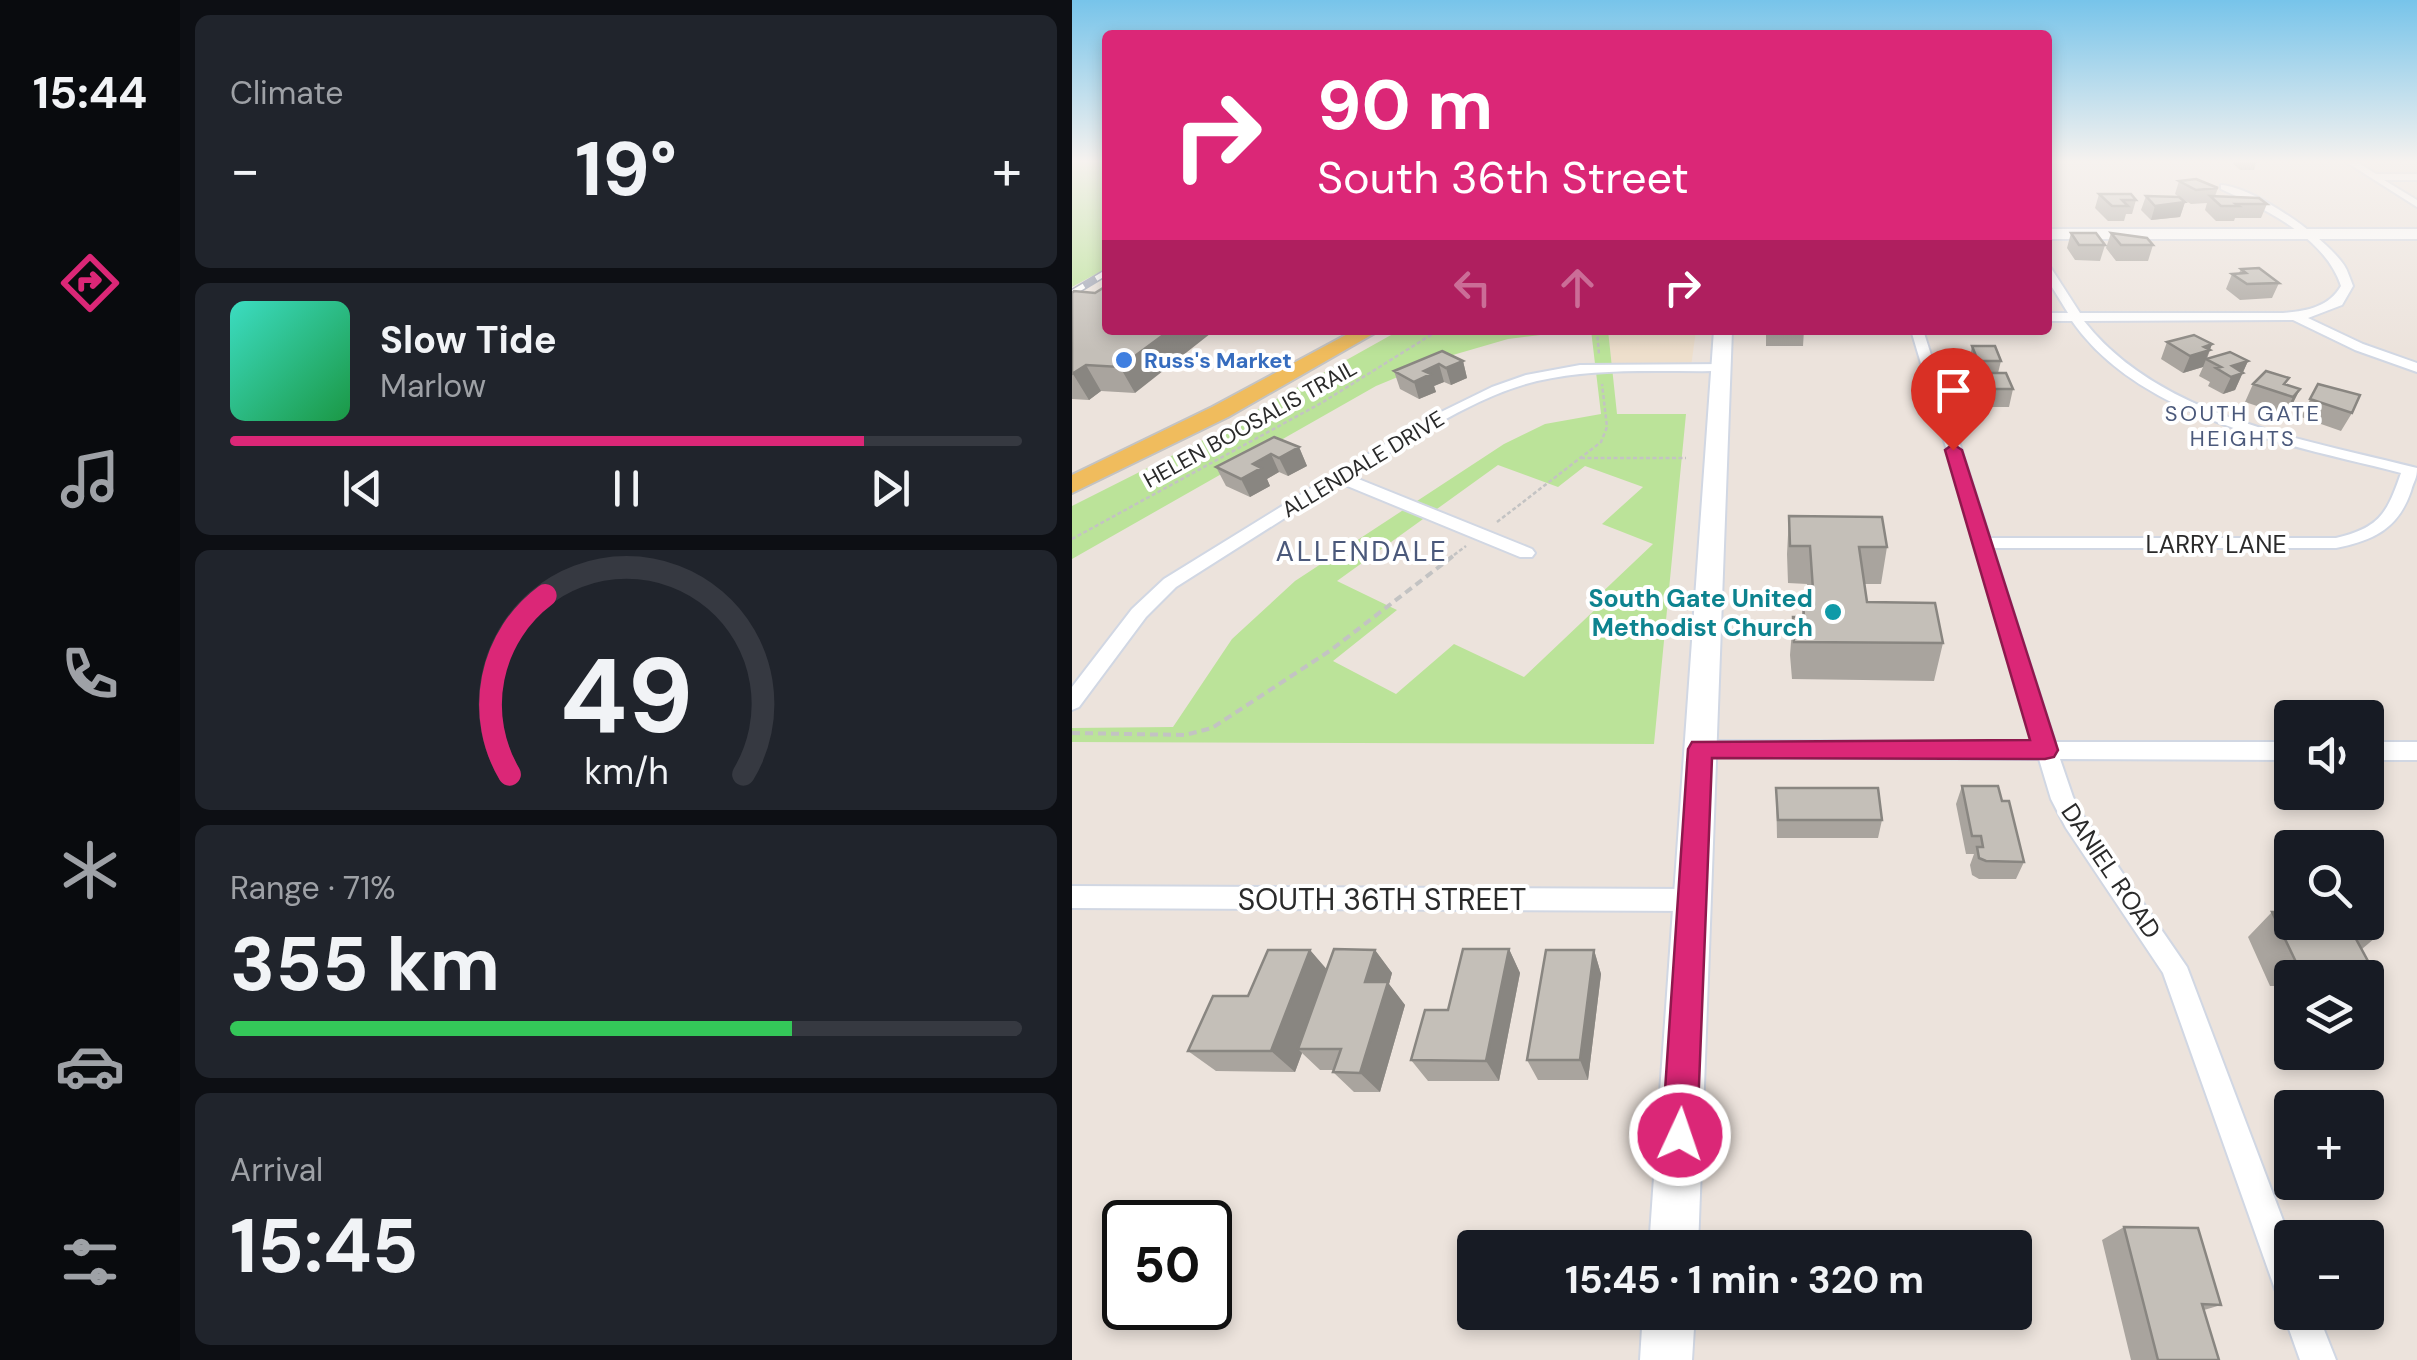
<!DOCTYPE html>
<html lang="en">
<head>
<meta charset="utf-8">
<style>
  body { margin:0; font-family:"DM Sans",sans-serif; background:#20242c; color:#f1f3f6; height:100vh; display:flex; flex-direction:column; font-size:38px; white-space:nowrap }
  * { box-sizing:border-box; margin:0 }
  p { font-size:32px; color:#9ea1a6 }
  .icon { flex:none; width:55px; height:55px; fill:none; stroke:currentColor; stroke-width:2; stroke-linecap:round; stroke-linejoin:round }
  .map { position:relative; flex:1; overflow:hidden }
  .panel { display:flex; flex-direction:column; gap:15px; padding:15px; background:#0d0f14; width:892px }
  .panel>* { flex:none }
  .guide { position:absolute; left:30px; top:30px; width:950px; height:305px; border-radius:10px; box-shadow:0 5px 15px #0003; background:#db2777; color:#fff; overflow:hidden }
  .buttons { position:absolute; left:1202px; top:700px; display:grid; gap:20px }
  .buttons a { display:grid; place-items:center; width:110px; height:110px; border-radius:10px; background:#171b24; box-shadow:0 5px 15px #0003; font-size:50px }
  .speed { position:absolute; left:30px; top:1200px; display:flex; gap:20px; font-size:50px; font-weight:700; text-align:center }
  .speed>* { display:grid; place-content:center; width:130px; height:130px; border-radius:50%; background:#171b24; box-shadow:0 5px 15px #0003; line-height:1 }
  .speed .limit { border:5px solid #111; border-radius:15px; background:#fff; color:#111 }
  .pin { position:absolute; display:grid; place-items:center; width:85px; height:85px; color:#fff; margin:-102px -42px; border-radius:50% 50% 50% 0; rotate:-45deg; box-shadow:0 0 10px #0007 }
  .pin .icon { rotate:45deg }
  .me { position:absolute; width:110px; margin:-55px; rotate:3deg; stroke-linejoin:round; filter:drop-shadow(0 0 8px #0008) }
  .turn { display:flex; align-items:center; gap:35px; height:210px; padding:0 50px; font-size:45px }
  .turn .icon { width:130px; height:130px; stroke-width:2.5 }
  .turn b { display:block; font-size:70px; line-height:85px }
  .lanes { display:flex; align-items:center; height:95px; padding:0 50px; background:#0003; justify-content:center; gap:50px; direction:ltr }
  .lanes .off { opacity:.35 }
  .big { font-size:75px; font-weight:700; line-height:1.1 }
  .panel .tile { flex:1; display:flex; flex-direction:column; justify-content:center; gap:15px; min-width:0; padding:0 35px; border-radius:15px; background:#20242c }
  .panel .dial { align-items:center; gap:0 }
  .dial svg { height:260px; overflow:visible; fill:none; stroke:#363941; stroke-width:7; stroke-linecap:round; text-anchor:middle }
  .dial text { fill:#f1f3f6; stroke:none }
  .song { display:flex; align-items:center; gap:30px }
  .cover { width:120px; height:120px; border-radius:15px; background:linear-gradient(135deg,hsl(170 70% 55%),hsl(140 70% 35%)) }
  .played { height:10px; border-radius:5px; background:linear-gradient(90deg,#db2777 80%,#363941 80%) }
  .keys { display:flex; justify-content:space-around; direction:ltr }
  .heat { display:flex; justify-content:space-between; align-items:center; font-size:55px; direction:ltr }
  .charge { height:15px; border-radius:8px; background:linear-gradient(90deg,#34c759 71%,#363941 0) }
  .trip { position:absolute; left:385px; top:1230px; width:575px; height:100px; border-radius:10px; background:#171b24; box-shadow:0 5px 15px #0003; font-weight:700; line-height:100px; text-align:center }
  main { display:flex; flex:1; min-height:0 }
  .dock { display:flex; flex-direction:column; width:180px; justify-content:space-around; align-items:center; background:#090b0e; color:#9ea1a6 }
  .dock .icon { width:70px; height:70px }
  .dock .selected { color:#db2777 }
  .dock b { font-size:45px; color:#f1f3f6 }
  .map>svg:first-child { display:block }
  .education { fill:#eedfcc }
  .green { fill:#bbe399; fill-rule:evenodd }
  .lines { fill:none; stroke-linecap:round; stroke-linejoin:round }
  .minor-casing { stroke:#d1d7e3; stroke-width:4 }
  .secondary-casing { stroke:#d1d7e3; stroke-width:4 }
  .primary-casing { stroke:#c3c3c3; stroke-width:4 }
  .path-far1 { stroke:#c3c3c3; stroke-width:2.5; stroke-dasharray:4 2.5; stroke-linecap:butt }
  .path { stroke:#c3c3c3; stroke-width:4; stroke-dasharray:8 5; stroke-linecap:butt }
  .minor { fill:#fff; fill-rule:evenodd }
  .secondary { fill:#fff; fill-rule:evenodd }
  .primary { fill:#f0bc5d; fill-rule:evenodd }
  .rail-casing { stroke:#9fa5b5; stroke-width:8 }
  .rail { stroke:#fff; stroke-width:5; stroke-dasharray:14; stroke-linecap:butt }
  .wall { fill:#a9a49e }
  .shaded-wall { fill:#898681 }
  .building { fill:#c4bfb8; stroke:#898681; stroke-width:2.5 }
  .route { fill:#db2777; stroke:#8e194d; stroke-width:2.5 }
  .shop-dot { fill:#3f7fe0; stroke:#fff; stroke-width:4 }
  .culture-dot { fill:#0f9aa8; stroke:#fff; stroke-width:4 }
  .labels { text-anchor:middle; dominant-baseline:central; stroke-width:8; stroke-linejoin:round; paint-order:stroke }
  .far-shop-label { font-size:22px; font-weight:bold; fill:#366cbe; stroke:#fff; text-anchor:start }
  .far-neighbourhood-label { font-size:22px; letter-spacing:2.5px; fill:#4b597b; stroke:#fff }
  .far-street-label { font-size:22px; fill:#2a2a2a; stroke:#fff }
  .street-label { font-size:25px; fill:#2a2a2a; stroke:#fff }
  .culture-label { font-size:25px; font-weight:bold; fill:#0d838f; stroke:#fff; text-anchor:end }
  .neighbourhood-label { font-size:28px; letter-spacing:2.5px; fill:#4b597b; stroke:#fff }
  .near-street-label { font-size:30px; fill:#2a2a2a; stroke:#fff }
</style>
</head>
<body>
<main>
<nav class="dock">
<b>15:44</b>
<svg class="icon selected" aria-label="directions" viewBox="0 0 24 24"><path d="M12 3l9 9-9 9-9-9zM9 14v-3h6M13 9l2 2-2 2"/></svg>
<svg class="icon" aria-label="music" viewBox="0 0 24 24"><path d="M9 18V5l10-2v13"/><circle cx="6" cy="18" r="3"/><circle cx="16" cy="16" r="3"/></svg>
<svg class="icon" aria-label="phone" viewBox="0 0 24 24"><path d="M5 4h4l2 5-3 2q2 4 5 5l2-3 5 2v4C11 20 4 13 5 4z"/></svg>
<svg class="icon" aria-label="climate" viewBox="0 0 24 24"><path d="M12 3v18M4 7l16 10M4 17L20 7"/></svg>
<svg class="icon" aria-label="car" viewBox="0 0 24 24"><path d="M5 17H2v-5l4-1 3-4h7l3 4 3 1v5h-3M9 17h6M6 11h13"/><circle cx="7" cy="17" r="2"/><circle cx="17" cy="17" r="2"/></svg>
<svg class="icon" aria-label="filters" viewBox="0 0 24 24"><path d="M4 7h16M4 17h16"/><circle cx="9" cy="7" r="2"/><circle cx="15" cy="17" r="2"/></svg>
</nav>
<section class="panel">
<div class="tile"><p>Climate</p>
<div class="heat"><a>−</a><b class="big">19°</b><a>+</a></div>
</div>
<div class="tile">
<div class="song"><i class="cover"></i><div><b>Slow Tide</b><p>Marlow</p></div></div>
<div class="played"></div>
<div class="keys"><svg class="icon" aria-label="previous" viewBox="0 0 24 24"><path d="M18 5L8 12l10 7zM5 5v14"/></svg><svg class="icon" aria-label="pause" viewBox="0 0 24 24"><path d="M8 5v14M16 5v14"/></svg><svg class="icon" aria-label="next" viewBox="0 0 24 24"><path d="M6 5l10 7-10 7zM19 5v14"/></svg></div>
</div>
<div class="tile dial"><svg viewBox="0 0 100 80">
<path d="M14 69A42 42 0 1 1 86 69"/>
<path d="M14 69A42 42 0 0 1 25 14" stroke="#db2777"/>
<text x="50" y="56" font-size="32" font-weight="700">49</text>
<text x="50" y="72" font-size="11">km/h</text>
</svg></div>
<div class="tile"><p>Range · 71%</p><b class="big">355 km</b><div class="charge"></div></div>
<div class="tile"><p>Arrival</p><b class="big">15:45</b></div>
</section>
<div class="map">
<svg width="1345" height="1360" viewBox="0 0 1345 1360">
  <rect width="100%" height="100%" fill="#ece3dc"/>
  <path class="education" d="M 536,330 L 624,330 L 619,367 L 540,367 Z"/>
  <path class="green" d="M 0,160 L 35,160 L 35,268 L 0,287 Z
    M 328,330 L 509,330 L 436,339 L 374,357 L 304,386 L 0,559 L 0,506 L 133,439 Z
    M 519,330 L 536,330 L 545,414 L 614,414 L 582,744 L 0,742 L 0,728 L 101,727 L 160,639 L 223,581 L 432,444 L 473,424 L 529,414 ZM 426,465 L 486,487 L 513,466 L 571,487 L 530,524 L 581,544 L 522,600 L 529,604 L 452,677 L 382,644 L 324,694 L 261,661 L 325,610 L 265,581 Z"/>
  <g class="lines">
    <defs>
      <path id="minor" d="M 1271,160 L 1282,160 L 1304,174 L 1345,174 L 1345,180 L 1312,180 L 1345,200 L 1345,207 Z
        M 1149,185 C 1182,187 1253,237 1272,265 C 1276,271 1278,279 1281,286 L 1270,305 L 1236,318 L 1291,344 L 1345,363 L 1345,372 L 1283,350 L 1221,320 L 1012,321 C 1088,418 1232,439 1345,468 C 1345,479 1342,480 1339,491 C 1326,529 1302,540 1264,548 L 921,548 L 983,742 L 1220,742 L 1220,760 L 988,759 L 1001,797 L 1010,814 L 1115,967 L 1220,1244 L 1220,1312 L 1245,1312 L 1264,1360 L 1228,1360 L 1211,1312 L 1214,1304 L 1208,1301 L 1203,1289 L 1091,973 L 994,828 L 979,799 L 967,759 L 629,757 L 621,755 L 618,749 L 621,743 L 629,741 L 962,742 L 839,330 L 851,330 L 918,538 L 1264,538 C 1307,528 1315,514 1329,473 C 1220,445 1069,420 1000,321 L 975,321 L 975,313 L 996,313 L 975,279 L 975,267 L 979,268 L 1008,313 L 1211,313 C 1235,311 1257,307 1269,286 C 1253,237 1193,209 1149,189 Z
        M 655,364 L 657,367 L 650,371 C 589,372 525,367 465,381 C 399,397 337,442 279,476 L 460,549 L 463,553 L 460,557 L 448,557 L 268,483 L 104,587 L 74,617 L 7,707 L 0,710 L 0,687 L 60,609 L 92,579 L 262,474 L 369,412 L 420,387 L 454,375 L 508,365 Z
        M 1295,742 L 1345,742 L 1345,760 L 1295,760 Z
        M 0,886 L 620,889 L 629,892 L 632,900 L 629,908 L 620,911 L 0,908 Z"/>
      <path id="secondary" d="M 975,229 L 1345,229 L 1345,239 L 975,239 Z
        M 642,330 L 660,330 L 626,1248 L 577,1248 Z
        M 571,1312 L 623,1312 L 620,1360 L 568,1360 Z"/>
      <path id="primary" d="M 283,330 L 308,330 L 156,417 L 0,493 L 0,475 L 140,407 Z"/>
    </defs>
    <use href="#minor" class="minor-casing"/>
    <use href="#secondary" class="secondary-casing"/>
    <use href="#primary" class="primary-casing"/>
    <path class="path-far1" d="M 525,330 L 527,355
      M 509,458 L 614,458
      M 425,522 L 529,442 L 535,427 L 530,384
      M 0,539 L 251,402 L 367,330
      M 382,555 L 394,546"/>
    <path class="path" d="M 0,733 L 113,735 L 140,728 L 259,650 L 385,553"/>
    <use href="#minor" class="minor"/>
    <use href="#secondary" class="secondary"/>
    <use href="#primary" class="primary"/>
    <defs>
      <path id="rail" d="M 0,293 L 35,272"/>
    </defs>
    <use href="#rail" class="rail-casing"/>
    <use href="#rail" class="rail"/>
  </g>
  <path class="wall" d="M 1162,160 L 1185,160 L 1182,170 L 1168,170 L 1161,164 Z
    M 1107,181 L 1146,188 L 1143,196 L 1195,204 L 1189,218 L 1163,218 L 1162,221 L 1144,221 L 1133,210 L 1135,203 L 1119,204 L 1107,197 L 1113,202 L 1108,217 L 1079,220 L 1069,210 L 1074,196 L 1107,197 L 1103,194 Z
    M 1027,194 L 1064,200 L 1060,214 L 1054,214 L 1052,221 L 1036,221 L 1023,208 Z
    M 999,233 L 1033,245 L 1028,261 L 1003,260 L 995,248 Z
    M 1039,233 L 1081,245 L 1076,261 L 1044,261 L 1034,248 Z
    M 1169,269 L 1207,283 L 1200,298 L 1168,300 L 1154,289 L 1160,274 L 1167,273 Z
    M 0,293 L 23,293 L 63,393 L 29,391 L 17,400 L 0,399 Z
    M 694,330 L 732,330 L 731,346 L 694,346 Z
    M 1095,342 L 1140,344 L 1135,359 L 1176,361 L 1163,390 L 1151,394 L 1136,386 L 1138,382 L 1127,376 L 1131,367 L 1111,373 L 1089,359 Z
    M 900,346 L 929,361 L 926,373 L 941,389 L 937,407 L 913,407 L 907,391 L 909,379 L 903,379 L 897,363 Z
    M 391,361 L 395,378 L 379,385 L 372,382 L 362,386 L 364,392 L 347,399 L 328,389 L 322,371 Z
    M 1181,384 L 1214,385 L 1228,389 L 1219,407 L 1212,415 L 1173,402 Z
    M 1246,384 L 1280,413 L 1269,431 L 1229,417 Z
    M 227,447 L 235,466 L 216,476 L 207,472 L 195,479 L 198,486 L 178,497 L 154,486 L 144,467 Z
    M 717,516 L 815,547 L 809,584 L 792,584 L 795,602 L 871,643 L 862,681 L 720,679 L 718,655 L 721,617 L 730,617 L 731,603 L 737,603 L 735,584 L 716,583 L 715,554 Z
    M 890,786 L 930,801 L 952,862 L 944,879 L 907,879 L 900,875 L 898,865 L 902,854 L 894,854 L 884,804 Z
    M 704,788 L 810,820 L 806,838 L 705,838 Z
    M 1220,893 L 1220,922 L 1303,938 L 1290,949 L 1297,963 L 1279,978 L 1220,978 L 1220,986 L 1198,986 L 1176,937 L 1200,912 L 1208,912 L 1206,908 Z
    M 437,949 L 448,973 L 427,1081 L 356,1081 L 339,1060 L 376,1010 Z
    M 238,950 L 254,970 L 303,950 L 320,973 L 317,984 L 333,1005 L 308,1092 L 282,1092 L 261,1072 L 262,1070 L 248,1070 L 230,1053 L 223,1072 L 144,1071 L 116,1051 L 176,996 Z
    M 522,950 L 529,974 L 516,1080 L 466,1080 L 455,1060 Z
    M 1052,1227 L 1149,1305 L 1132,1310 L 1147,1360 L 1059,1360 L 1030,1240 Z"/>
  <path class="shaded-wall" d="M 1113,202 L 1108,217 L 1079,220 L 1083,206 Z
    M 98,330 L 143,330 L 63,393 L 48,367 Z
    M 1140,344 L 1131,367 L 1111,373 L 1118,356 L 1132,347 Z
    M 391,361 L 395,378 L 379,385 L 374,368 Z
    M 1176,361 L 1163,390 L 1151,394 L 1159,377 L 1160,366 Z
    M 367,364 L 372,382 L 362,386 L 364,392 L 347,399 L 342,382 L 352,371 Z
    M 14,365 L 29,391 L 17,400 L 1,374 Z
    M 1228,389 L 1219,407 L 1212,415 L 1221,397 Z
    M 227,447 L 235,466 L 216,476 L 207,458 Z
    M 199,454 L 207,472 L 195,479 L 198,486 L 178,497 L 169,479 L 181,464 Z
    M 437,949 L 448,973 L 427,1081 L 414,1061 Z
    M 238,950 L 258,973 L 226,1049 L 230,1053 L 223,1072 L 199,1051 Z
    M 303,950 L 320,973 L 317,984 L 333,1005 L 308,1092 L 288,1073 L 293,982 Z
    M 522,950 L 529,974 L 516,1080 L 508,1060 Z"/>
  <path class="building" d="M 1124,179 L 1146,188 L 1124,190 L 1107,181 Z
    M 1027,194 L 1059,194 L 1064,200 L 1050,200 L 1056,206 L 1040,206 Z
    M 1074,196 L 1107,197 L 1113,202 L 1083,206 Z
    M 1138,196 L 1187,198 L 1195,204 L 1164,204 L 1167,206 L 1149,206 Z
    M 999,233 L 1024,233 L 1033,245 L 1007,245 Z
    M 1039,233 L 1075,238 L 1081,245 L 1049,245 Z
    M 1187,268 L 1207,283 L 1175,284 L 1160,274 L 1174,273 L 1169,269 Z
    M 31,288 L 35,288 L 35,330 L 98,330 L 48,367 L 14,365 L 0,374 L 0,293 L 2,291 L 23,293 Z
    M 1122,335 L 1140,344 L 1132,347 L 1138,350 L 1118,356 L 1095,342 Z
    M 900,346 L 923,346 L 929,361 L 906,361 Z
    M 370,351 L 391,361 L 374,368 L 367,364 L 352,371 L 359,374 L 342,382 L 322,371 Z
    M 1158,352 L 1176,361 L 1160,366 L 1171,373 L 1159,377 L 1144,368 L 1149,367 L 1134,359 Z
    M 1194,371 L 1217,378 L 1212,384 L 1228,389 L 1221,397 L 1181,384 Z
    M 910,373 L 934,373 L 941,389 L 917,389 Z
    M 1246,384 L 1288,395 L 1280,413 L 1238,399 Z
    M 202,437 L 227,447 L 207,458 L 199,454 L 181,464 L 189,468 L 169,479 L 144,467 Z
    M 717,516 L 810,517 L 815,547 L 787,547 L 795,602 L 863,603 L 871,643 L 722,642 L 721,617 L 732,617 L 731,603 L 742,604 L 738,546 L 718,546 Z
    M 890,786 L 926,786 L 930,801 L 937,801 L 952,862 L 914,861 L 907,858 L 905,847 L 911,847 L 909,836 L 900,836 Z
    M 704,788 L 806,788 L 810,820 L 706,820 Z
    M 1200,912 L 1220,912 L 1220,922 L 1295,922 L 1303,938 L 1283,937 L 1297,963 L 1224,962 Z
    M 262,949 L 303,950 L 293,982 L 316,982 L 288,1073 L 261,1072 L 269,1049 L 226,1049 Z
    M 391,949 L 437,949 L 414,1061 L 339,1060 L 353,1010 L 376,1010 Z
    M 196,950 L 238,950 L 199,1051 L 116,1051 L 141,996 L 176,996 Z
    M 474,950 L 522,950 L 508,1060 L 455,1060 Z
    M 1052,1227 L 1126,1228 L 1149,1305 L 1130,1304 L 1147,1360 L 1086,1360 Z"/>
  <linearGradient id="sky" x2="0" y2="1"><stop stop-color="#77c4ea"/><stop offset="0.46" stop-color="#f6f2ef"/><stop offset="1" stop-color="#f6f2ef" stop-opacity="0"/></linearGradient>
  <rect width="1345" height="351" fill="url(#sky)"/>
  <path class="route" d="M 881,444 L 890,450 L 986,750 L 982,757 L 973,759 L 640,758 L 625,1135 L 620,1147 L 608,1152 L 595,1147 L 590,1135 L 616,749 L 620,742 L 958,740 L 873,450 Z"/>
  <circle class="shop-dot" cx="52" cy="360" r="10"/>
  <circle class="culture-dot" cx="761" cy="612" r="10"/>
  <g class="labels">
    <g class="far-shop-label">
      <text x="72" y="360">Russ's Market</text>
    </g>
    <g class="far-neighbourhood-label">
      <text x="1171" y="413">SOUTH GATE<tspan x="1171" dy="25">HEIGHTS</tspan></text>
    </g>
    <g class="far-street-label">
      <text transform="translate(178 424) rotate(-29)">HELEN BOOSALIS TRAIL</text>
      <text transform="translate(291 464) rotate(-31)">ALLENDALE DRIVE</text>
    </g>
    <g class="street-label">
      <text x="1144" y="544">LARRY LANE</text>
      <text transform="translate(1039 871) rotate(56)">DANIEL ROAD</text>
    </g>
    <g class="culture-label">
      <text x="741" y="598">South Gate United<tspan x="741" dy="29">Methodist Church</tspan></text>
    </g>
    <g class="neighbourhood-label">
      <text x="290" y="551">ALLENDALE</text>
    </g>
    <g class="near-street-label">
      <text x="310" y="899">SOUTH 36TH STREET</text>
    </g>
  </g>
</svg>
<div class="buttons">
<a><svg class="icon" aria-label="sound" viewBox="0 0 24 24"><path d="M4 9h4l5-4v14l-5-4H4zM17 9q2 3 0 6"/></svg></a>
<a><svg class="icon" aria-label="search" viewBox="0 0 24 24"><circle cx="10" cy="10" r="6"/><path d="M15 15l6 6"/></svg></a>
<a><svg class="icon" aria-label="layers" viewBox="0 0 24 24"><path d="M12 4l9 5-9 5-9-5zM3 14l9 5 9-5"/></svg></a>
<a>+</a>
<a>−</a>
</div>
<div class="speed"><div class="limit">50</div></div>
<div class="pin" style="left:881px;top:450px;background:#d93025"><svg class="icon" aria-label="arrive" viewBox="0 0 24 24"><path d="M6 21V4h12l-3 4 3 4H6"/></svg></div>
<svg class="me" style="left:608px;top:1135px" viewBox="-20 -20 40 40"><circle r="17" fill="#db2777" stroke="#fff" stroke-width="3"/><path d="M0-11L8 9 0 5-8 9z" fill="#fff"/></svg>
<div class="trip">15:45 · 1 min · 320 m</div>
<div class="guide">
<div class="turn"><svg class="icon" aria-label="right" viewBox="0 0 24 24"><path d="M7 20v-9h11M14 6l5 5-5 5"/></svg><div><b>90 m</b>South 36th Street</div></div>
<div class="lanes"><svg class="icon off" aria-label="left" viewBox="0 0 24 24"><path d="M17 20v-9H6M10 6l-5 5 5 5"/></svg><svg class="icon off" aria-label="ahead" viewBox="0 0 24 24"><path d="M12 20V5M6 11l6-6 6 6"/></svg><svg class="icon" aria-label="right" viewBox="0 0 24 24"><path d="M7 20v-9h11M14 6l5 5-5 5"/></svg></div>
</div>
</div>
</main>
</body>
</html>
